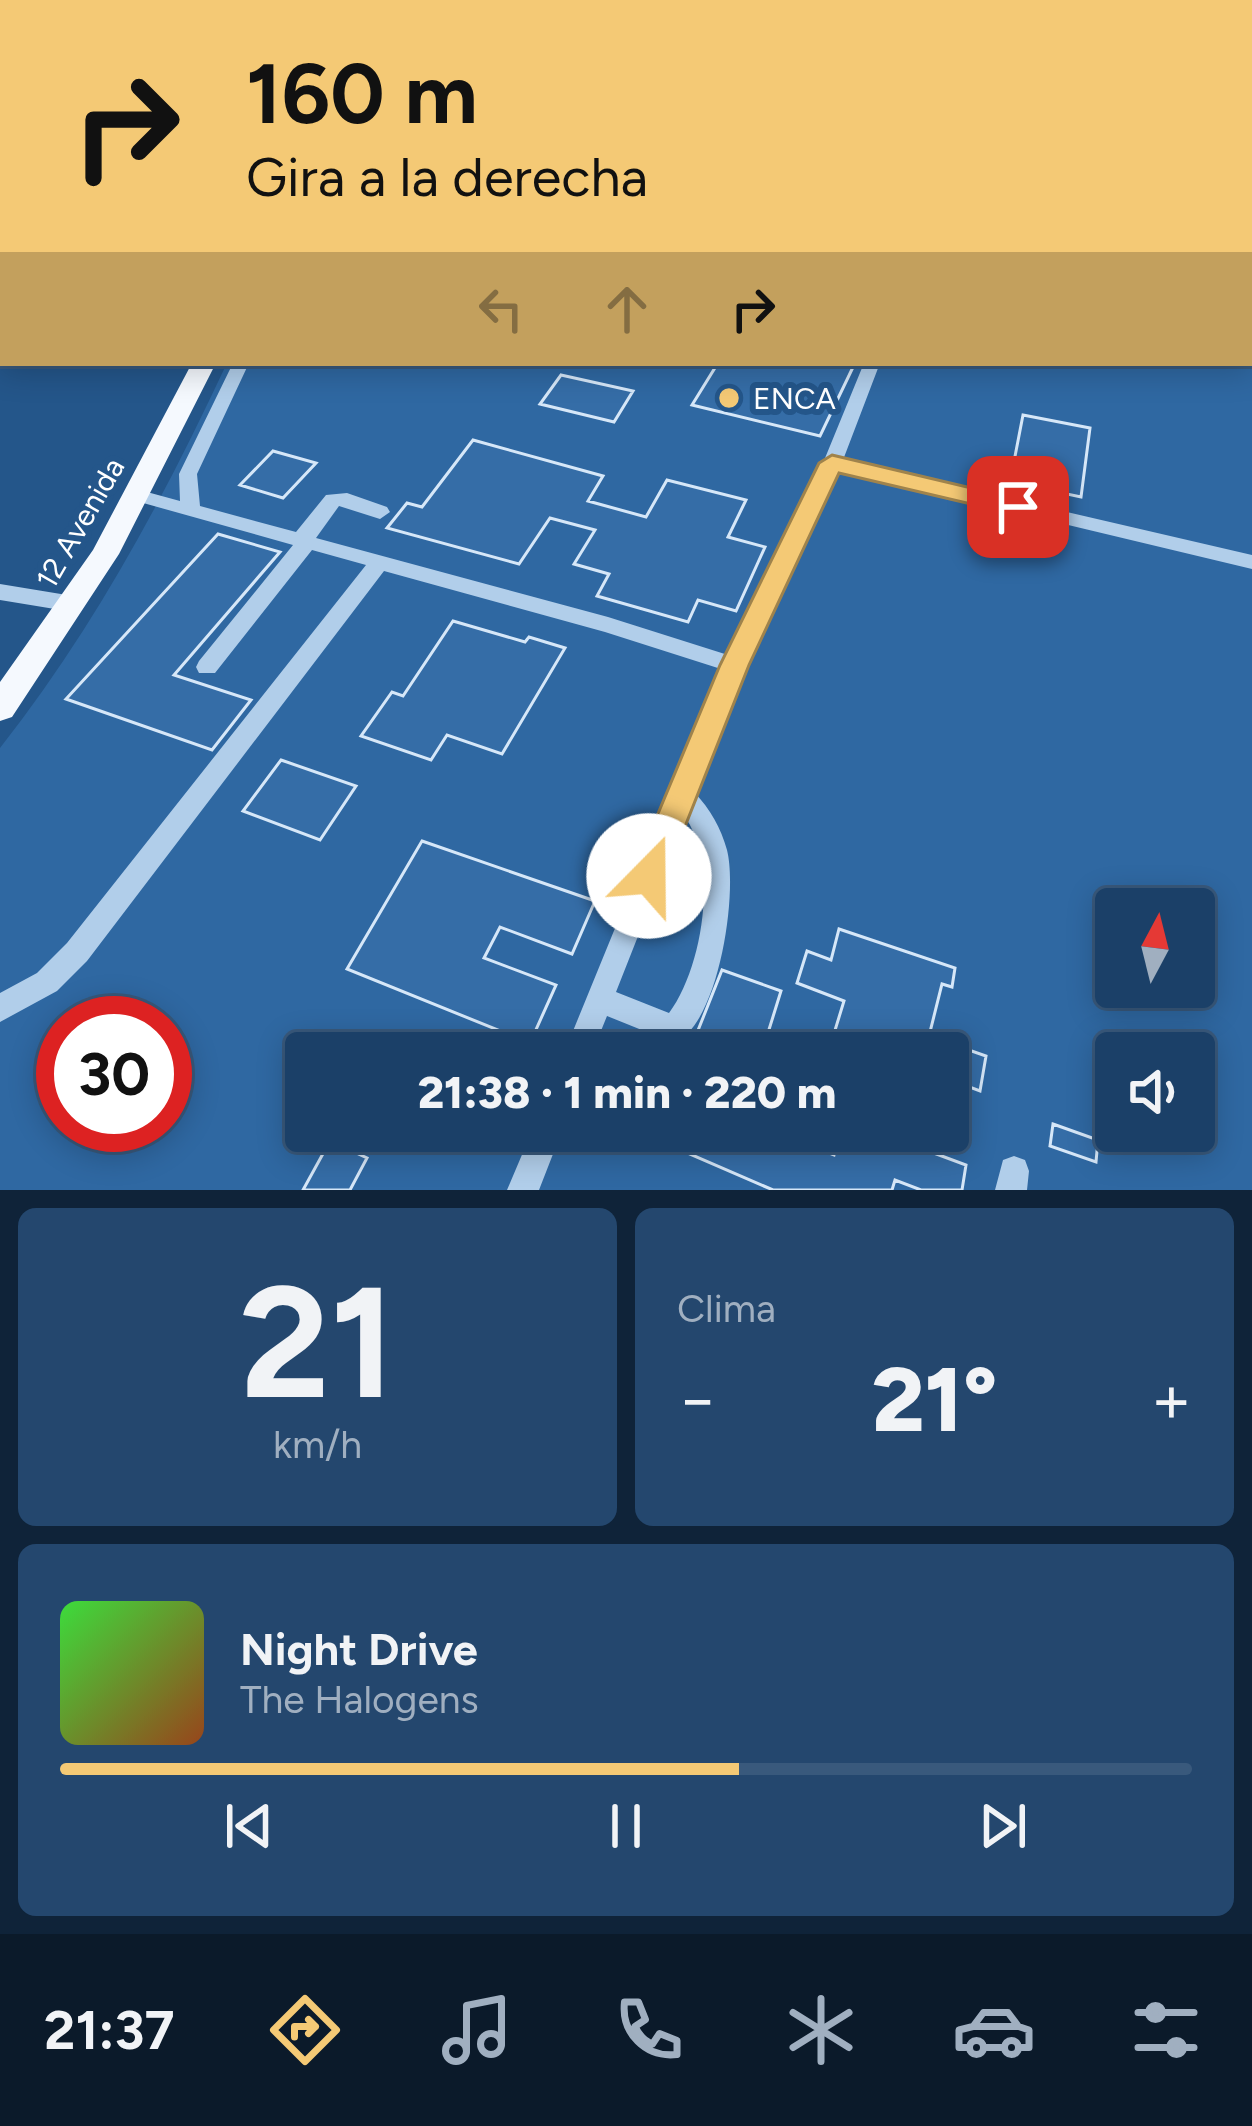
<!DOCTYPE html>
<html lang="es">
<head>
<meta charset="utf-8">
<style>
  body { margin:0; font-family:Figtree,sans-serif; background:#24476e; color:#f1f3f6; height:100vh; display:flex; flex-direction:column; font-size:45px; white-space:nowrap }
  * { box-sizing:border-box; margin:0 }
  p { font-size:39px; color:#a0afc0 }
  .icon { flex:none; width:66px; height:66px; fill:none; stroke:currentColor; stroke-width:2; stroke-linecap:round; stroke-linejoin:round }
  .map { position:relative; height:1190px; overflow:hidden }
  .sheet { display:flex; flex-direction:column; gap:18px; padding:18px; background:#0f2339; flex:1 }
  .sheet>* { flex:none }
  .banner { position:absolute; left:0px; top:0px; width:1254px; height:366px; box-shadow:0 6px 30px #0003,0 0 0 3px #39597c; background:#f4c975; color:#111; overflow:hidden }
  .needle { width:78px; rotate:7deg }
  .fabs { position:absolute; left:1095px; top:888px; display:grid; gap:24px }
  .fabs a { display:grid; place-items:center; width:120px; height:120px; border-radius:12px; background:#1b4068; box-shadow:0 6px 30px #0003,0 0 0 3px #39597c; font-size:60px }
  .speed { position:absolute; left:36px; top:996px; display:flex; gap:24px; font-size:60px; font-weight:700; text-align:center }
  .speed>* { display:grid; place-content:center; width:156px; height:156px; border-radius:50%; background:#1b4068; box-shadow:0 6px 30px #0003,0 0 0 3px #39597c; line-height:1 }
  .speed .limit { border:18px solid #d22; background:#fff; color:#111 }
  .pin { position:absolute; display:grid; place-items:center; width:102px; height:102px; color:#fff; margin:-51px; border-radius:24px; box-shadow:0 6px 18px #0006 }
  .me { position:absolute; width:132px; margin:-66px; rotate:22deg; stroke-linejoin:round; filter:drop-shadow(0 0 9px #0008) }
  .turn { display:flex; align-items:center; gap:42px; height:252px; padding:0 48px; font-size:54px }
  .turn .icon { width:156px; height:156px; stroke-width:2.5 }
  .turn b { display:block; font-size:84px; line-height:102px }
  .lanes { display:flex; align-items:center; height:114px; padding:0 48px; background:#0003; justify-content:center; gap:60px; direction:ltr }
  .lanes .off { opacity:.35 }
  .big { font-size:90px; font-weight:800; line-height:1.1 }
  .sheet .widget { flex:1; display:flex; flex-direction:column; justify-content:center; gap:18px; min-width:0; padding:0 42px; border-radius:18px; background:#24476e }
  .sheet .dial { align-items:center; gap:0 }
  .dial b { font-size:156px; line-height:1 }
  .song { display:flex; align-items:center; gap:36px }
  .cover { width:144px; height:144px; border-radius:18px; background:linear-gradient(135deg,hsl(120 70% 55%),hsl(20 70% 35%)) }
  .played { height:12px; border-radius:6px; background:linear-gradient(90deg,#f4c975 60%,#39597c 60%) }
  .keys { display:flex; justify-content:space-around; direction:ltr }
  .heat { display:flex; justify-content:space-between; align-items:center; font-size:66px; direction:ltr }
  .sheet .tiles { flex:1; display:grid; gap:18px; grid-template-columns:1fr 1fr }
  .widget:last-child { grid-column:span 2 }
  .trip { position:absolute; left:285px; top:1032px; width:684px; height:120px; border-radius:12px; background:#1b4068; box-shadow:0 6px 30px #0003,0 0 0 3px #39597c; font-weight:800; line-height:120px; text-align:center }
  .tabs { display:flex; height:192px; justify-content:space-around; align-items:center; background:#0b1a2a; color:#a0afc0 }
  .tabs .icon { width:84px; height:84px }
  .tabs .selected { color:#f4c975 }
  .tabs b { font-size:54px; color:#f1f3f6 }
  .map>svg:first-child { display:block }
  .green { fill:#2f68a2; fill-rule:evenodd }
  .building { fill:#356da7; stroke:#d6e7f8; stroke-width:3 }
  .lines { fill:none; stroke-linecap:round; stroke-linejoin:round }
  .minor { fill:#b1ceea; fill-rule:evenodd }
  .major { fill:#f5f9fe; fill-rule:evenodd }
  .route { fill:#f4c975; stroke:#9f834c; stroke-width:3 }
  .poi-dot { fill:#f4c975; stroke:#24568a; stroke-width:4.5 }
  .labels { text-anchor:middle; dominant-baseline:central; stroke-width:12; stroke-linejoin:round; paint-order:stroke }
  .poi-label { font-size:30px; fill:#fff; stroke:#24568a; text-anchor:start }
  .street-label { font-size:30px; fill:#fff; stroke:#24568a }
</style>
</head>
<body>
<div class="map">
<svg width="1252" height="1190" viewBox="0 0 1252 1190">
  <rect width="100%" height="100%" fill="#24568a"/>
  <path class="green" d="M 777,0 L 1252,0 L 1252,131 L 1251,3 Z
    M 1252,148 L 1252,1190 L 0,1190 L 0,748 C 93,630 164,498 227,363 L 1251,363 ZM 1116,909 L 1194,909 L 1194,987 L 1116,987 ZM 63,1023 L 165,1023 L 165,1125 L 63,1125 ZM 306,1053 L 948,1053 L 948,1131 L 306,1131 ZM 1116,1053 L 1194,1053 L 1194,1131 L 1116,1131 Z"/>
  <path class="building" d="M 718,363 L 738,366 L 855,363 L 820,436 L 692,405 Z
    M 561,375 L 633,391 L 614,422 L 540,404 Z
    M 1023,415 L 1090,428 L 1081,497 L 1010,482 Z
    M 473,440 L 603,476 L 588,501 L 646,517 L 667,480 L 746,500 L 728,537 L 765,547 L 736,611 L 698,600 L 688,622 L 597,596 L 609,574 L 574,564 L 595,530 L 550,518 L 519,564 L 387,528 L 407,503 L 422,507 Z
    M 273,451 L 316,463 L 283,498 L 240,485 Z
    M 218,534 L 280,552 L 174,675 L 251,700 L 212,750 L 66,699 Z
    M 453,621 L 525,642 L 529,637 L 565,648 L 502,754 L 447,735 L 431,760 L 361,736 L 392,692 L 403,696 Z
    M 281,760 L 356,786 L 320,840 L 243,811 Z
    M 422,841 L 595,901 L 572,954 L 500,927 L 484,958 L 556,985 L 530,1043 L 347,969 Z
    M 839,929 L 955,968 L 952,987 L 942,984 L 929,1036 L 986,1056 L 980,1091 L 948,1079 L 948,1053 L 828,1053 L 844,1001 L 797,983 L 807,951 L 831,960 Z
    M 722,970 L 781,991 L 767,1036 L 807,1053 L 689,1053 Z
    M 1053,1124 L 1098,1140 L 1096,1162 L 1050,1146 Z
    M 431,1131 L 494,1131 L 484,1153 Z
    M 684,1131 L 774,1131 L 834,1155 L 840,1131 L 906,1131 L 904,1142 L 966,1165 L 962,1190 L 921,1190 L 895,1180 L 892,1190 L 773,1190 L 678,1149 Z
    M 330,1141 L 367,1158 L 350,1190 L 303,1190 Z"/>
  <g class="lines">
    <path class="minor" d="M 0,18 L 3,18 L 3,24 L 0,24 Z
      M 3,85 L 3,94 L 0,95 L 0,86 Z
      M 0,186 L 3,186 L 3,194 L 0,194 Z
      M 0,263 L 3,264 L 3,274 L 0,273 Z
      M 3,335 L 3,346 L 0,347 L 0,336 Z
      M 1251,342 L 1252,342 L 1252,352 L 1251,352 Z
      M 233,363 L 249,363 L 197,474 L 200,506 L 296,532 L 326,495 L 347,493 L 387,507 L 390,512 L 380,519 L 339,506 L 316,538 L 608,617 L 728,655 L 823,463 L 864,363 L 880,363 L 843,460 L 1252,555 L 1252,569 L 838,470 L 745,665 L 695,793 C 710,809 721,828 727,850 C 738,893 719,1025 674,1043 L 607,1016 L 592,1053 L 564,1053 L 721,669 L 605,632 L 384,571 L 87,961 L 57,991 L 0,1022 L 0,993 L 37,973 L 67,943 L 366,565 L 312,550 L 215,673 L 199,673 L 196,667 L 199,661 L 293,545 L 129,499 L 126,495 L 136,489 L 180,501 L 179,474 ZM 685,817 C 719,865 703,967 669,1013 L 616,992 Z
      M 0,584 L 73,596 L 84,604 L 73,612 L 0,600 Z
      M 532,1131 L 562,1131 L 539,1190 L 507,1190 Z
      M 1014,1156 L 1025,1160 L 1029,1171 L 1027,1190 L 995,1190 L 1003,1160 Z"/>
    <path class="major" d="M 265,0 L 281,0 L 264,3 Z
      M 744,0 L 769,0 L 771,3 L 746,3 Z
      M 1251,133 L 1252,134 L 1252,146 L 1251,145 Z
      M 192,363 L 216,363 L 119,554 L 12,717 L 0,721 L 0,682 L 93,550 Z"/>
  </g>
  <path class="route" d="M 832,455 L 1018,499 L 1031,507 L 1018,515 L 839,473 L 749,665 L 661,887 L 649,891 L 637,887 L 632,876 L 720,665 L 819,463 Z"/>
  <circle class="poi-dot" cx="729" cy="398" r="12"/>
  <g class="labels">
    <g class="poi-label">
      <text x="753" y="398">ENCA</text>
    </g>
    <g class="street-label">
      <text transform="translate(80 523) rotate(-60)">12 Avenida</text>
    </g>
  </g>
</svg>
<div class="fabs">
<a><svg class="needle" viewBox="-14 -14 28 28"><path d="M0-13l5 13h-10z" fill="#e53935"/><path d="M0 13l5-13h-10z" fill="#a0afc0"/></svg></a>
<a><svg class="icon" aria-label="sound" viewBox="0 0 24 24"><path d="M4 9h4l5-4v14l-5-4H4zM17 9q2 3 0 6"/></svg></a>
</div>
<div class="speed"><div class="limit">30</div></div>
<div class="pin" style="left:1018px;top:507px;background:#d93025"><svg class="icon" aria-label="arrive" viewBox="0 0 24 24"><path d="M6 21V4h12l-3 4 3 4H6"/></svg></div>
<svg class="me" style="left:649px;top:876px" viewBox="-20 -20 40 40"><circle r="19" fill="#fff"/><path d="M0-13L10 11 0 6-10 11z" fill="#f4c975"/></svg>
<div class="trip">21:38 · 1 min · 220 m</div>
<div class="banner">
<div class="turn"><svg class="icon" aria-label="right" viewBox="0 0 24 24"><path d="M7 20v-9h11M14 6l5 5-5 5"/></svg><div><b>160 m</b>Gira a la derecha</div></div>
<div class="lanes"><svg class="icon off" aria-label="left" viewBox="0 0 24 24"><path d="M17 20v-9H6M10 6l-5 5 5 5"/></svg><svg class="icon off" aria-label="ahead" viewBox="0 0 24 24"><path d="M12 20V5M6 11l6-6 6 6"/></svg><svg class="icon" aria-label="right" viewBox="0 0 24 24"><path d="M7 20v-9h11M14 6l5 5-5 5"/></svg></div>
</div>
</div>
<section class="sheet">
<div class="tiles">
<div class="widget dial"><b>21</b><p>km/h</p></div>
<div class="widget"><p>Clima</p>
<div class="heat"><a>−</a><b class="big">21°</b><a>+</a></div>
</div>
<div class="widget">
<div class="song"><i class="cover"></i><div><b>Night Drive</b><p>The Halogens</p></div></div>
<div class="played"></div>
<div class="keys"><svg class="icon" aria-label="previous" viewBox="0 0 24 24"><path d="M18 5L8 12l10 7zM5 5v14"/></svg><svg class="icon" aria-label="pause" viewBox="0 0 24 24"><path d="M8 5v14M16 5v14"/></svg><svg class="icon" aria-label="next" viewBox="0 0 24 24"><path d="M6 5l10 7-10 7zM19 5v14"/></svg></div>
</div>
</div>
</section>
<nav class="tabs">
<b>21:37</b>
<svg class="icon selected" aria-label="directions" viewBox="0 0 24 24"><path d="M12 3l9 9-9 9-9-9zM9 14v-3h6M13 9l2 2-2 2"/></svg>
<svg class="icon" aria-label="music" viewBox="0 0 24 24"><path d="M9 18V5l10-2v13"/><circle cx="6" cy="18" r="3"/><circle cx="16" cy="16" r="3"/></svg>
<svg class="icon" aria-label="phone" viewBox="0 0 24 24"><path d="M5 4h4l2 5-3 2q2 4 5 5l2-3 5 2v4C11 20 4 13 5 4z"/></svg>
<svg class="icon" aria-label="climate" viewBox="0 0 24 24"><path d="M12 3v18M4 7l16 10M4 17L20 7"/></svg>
<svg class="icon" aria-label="car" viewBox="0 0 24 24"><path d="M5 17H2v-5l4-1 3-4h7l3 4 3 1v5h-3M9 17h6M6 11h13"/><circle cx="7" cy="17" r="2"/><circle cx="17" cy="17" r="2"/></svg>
<svg class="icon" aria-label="filters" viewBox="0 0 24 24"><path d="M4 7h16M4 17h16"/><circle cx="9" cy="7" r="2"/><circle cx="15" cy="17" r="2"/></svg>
</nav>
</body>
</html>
